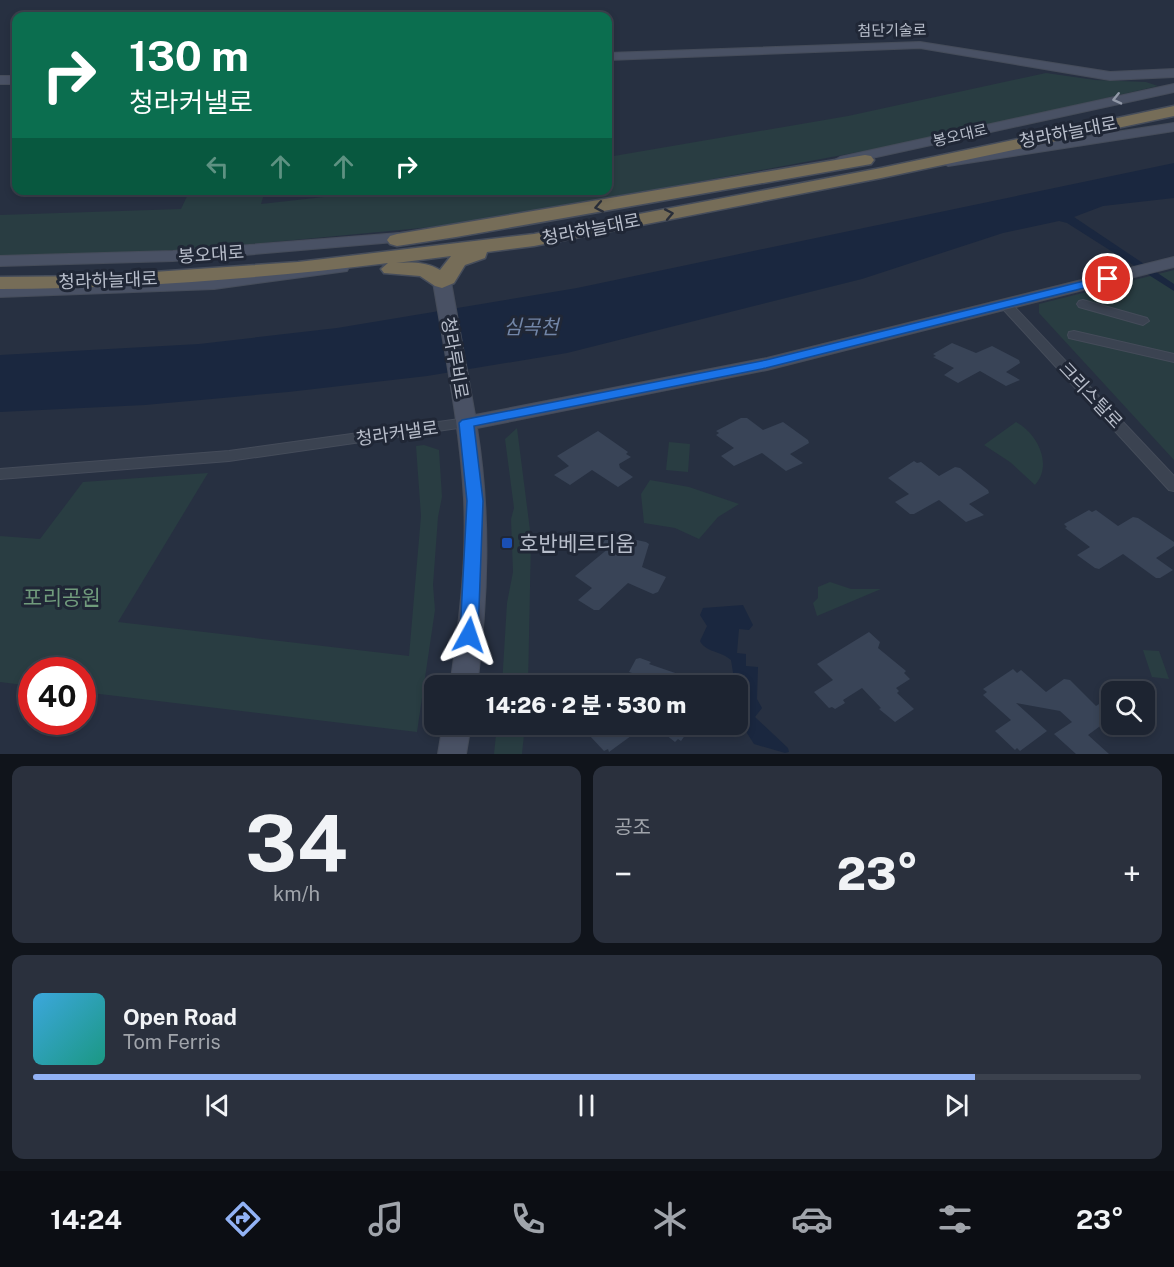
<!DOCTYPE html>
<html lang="ko">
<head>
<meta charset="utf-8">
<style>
  body { margin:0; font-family:"Public Sans","Noto Sans KR",sans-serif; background:#2a303d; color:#f1f3f6; height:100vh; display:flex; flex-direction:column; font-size:22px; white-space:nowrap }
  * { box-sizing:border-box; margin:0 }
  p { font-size:20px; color:#a0a4ab }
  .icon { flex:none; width:33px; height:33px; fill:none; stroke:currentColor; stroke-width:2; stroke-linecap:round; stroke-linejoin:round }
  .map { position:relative; height:754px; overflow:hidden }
  .panel { display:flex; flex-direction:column; gap:12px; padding:12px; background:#10141b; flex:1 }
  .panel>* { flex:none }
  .banner { position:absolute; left:12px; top:12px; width:600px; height:183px; border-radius:12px; box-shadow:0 3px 9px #0003,0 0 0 2px #3b414d; background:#0b6e4f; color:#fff; overflow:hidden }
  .fabs { position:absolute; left:1101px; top:681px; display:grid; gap:12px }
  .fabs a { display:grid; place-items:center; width:54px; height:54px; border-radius:12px; background:#1d2431; box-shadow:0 3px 9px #0003,0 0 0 2px #3b414d; font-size:30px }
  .speed { position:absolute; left:18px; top:657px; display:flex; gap:12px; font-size:30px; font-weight:700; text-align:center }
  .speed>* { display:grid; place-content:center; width:78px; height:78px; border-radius:50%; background:#1d2431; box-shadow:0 3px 9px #0003,0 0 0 2px #3b414d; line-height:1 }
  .speed .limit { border:9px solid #d22; background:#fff; color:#111 }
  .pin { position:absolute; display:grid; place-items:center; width:51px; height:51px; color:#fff; margin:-26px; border:3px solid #fff; border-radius:50%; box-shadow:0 2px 6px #0007 }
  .me { position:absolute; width:66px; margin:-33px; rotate:5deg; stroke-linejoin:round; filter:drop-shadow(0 0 4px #0008) }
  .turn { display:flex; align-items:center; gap:21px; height:126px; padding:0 18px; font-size:27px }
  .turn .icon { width:78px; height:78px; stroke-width:2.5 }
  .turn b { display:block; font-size:42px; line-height:51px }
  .lanes { display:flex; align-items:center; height:57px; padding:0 18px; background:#0003; justify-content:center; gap:30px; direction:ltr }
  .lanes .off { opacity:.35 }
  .big { font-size:45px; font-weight:800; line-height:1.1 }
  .panel .widget { flex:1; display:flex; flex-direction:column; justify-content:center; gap:9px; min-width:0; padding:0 21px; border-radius:12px; background:#2a303d }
  .panel .dial { align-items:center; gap:0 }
  .dial b { font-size:78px; line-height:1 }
  .song { display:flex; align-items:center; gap:18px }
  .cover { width:72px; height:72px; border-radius:9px; background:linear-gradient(135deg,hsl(200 70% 55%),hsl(170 70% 35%)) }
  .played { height:6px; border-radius:3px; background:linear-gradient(90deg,#92b2f5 85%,#3b414d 85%) }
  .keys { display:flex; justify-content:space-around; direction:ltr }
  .heat { display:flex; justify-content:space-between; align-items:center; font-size:33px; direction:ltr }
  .panel .tiles { flex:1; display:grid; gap:12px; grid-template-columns:1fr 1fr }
  .widget:last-child { grid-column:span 2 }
  .trip { position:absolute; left:424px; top:675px; width:324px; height:60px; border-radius:12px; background:#1d2431; box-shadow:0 3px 9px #0003,0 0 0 2px #3b414d; font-weight:800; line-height:60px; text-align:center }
  .tab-bar { display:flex; height:96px; justify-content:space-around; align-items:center; background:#0c0e14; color:#a0a4ab }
  .tab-bar .icon { width:42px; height:42px }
  .tab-bar .active { color:#92b2f5 }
  .tab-bar b { font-size:27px; color:#f1f3f6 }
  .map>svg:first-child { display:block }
  .green { fill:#293d42 }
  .water { fill:#1a273f }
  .building { fill:#394457 }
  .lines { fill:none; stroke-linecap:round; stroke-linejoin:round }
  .street-casing { stroke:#454c5a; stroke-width:2 }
  .secondary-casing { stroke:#454c5a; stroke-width:2 }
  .highway-casing { stroke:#464d5b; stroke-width:3 }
  .street { fill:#3b4351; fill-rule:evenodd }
  .secondary { fill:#495164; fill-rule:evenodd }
  .highway { fill:#766d58; fill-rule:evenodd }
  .oneway { stroke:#9198a7 }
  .oneway2 { stroke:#292e39 }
  .route { fill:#1a73e8; stroke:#114b97; stroke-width:1.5 }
  .transit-dot { fill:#1a4fb4; stroke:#202736; stroke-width:2 }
  .labels { text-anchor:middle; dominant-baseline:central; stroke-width:6; stroke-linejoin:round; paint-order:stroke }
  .far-street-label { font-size:15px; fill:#b8becb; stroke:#202736 }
  .street-label { font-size:18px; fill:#b8becb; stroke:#202736 }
  .water-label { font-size:20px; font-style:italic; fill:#7286a8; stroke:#202736 }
  .near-poi-label { font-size:21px; fill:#b8becb; stroke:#202736; text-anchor:start }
  .near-park-label { font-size:21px; fill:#709b7c; stroke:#202736 }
</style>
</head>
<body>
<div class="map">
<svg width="1174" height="754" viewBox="0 0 1174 754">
  <rect width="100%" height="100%" fill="#273041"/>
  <path class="green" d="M 1046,73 L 1095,80 L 1146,82 L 1158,86 L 923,140 L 574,205 L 432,227 L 187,250 L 0,256 L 0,215 L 181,209 L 190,190 L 265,191 L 261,204 L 386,190 L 608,190 L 608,157 L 848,116 Z
    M 1174,270 L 1174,460 L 1039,313 L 1039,304 Z
    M 1016,422 C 1038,434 1053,465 1035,485 L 1010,462 L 984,445 Z
    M 517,428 L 531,538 L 528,685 L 502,685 L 507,603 L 513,572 L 511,519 L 514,508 L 505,439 Z
    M 669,442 L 690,444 L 688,472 L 666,470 Z
    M 424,445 L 439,450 L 442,497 L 438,517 L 433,585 L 435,610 L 417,732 L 83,692 L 82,670 L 32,670 L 31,686 L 0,682 L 0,536 L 40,539 L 83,482 L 208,473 L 118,622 L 409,656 L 421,516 L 416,446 Z
    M 650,480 L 689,487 L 739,504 L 718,517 L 699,539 L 675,528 L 644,523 L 641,494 Z
    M 830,582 L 851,589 L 881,589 L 817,616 L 813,603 L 818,598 L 818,587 Z
    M 1143,650 L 1159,651 L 1169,679 L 1152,677 Z
    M 497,725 L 525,725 L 522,754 L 494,754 Z"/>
  <path class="water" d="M 1174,163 L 1174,198 L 1103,206 L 1074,217 L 1174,284 L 1174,291 L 1067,223 L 1059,221 L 1003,233 L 862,279 L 567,353 L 427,376 L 288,392 L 145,405 L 0,412 L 0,355 L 199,344 L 337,328 L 577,288 Z
    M 743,605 L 753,625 L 749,630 L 739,629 L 737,653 L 746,654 L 746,666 L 758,667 L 757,699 L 762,708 L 755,717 L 788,748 L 789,752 L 785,753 L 754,744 L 738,719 L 738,686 L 735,685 L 731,660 C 721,651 705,652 700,641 L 707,626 L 700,615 L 703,608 Z"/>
  <path class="building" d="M 952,343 L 976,353 L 992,346 L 1019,360 L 1020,363 L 1006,372 L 1020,380 L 1006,386 L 980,371 L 958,383 L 944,375 L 954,368 L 933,357 L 936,356 L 933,354 Z
    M 741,418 L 747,418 L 763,430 L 783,422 L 808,440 L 809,443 L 790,454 L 803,463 L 786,471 L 762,453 L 734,466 L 721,456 L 734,448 L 716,435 L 719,433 L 716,431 Z
    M 598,431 L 628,452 L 626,454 L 631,457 L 619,464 L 620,468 L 633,477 L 618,487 L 592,470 L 570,485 L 554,475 L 569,466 L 557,456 Z
    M 914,461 L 917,463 L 921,462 L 939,476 L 955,467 L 960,468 L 988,490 L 989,493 L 969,504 L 984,515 L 966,522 L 939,500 L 914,514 L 910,514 L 895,502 L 909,494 L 888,478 Z
    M 1089,510 L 1092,512 L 1096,510 L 1118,526 L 1133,517 L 1138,518 L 1174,542 L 1174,546 L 1156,558 L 1173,570 L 1160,578 L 1156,578 L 1123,554 L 1099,569 L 1095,568 L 1077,555 L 1090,547 L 1065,528 L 1067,527 L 1064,524 Z
    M 609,534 L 646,542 L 649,544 L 642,567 L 666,577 L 658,592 L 653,594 L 628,583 L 599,610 L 594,610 L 578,600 L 592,588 L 575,576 L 609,548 L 601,546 Z
    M 869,632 L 880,642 L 878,648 L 906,671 L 904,673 L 910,679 L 896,688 L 899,691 L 897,693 L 914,709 L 895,722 L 879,709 L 881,708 L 862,688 L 843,700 L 845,703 L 835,709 L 832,707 L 829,708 L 814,692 L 833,680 L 817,664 Z
    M 640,658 L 651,662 L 649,664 L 681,675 L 680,677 L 700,686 L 623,686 L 632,673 L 629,672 L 636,659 Z
    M 1013,669 L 1017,673 L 1021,670 L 1046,692 L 1064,679 L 1070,680 L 1096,706 L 1099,704 L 1109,712 L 1106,714 L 1111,718 L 1088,735 L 1109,754 L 1076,754 L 1054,734 L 1072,722 L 1060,711 L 1016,703 L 1047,731 L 1020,751 L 1017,748 L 1015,750 L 995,731 L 1011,720 L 983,695 L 987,692 L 983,689 Z
    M 606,724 L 627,724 L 635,733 L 609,752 L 608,749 L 604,751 L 589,735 Z
    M 652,724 L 693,724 L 681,741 L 678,739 L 675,742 Z"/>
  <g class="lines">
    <defs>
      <path id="street" d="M 1083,300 L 1147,318 L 1149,321 L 1143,325 L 1079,307 L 1077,304 L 1079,301 Z
        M 1006,301 L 1010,302 L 1174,476 L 1174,491 L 1169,490 L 1002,308 L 1000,305 Z
        M 1074,331 L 1174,354 L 1174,362 L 1069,338 L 1068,335 L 1069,332 Z
        M 467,418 L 474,423 L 472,426 L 229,461 L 0,479 L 0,469 L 229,451 Z"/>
      <path id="secondary" d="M 920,42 L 1110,72 L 1174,69 L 1174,77 L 1110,80 L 920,48 L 608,60 L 608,53 Z
        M 0,76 L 16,76 L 16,84 L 0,84 Z
        M 1174,84 L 1174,92 L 840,165 L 833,161 L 840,157 Z
        M 1174,123 L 1174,131 L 948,166 L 941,162 L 948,158 Z
        M 412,232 L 420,237 L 418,240 L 173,261 L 0,266 L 0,256 L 173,251 Z
        M 1174,257 L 1174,267 L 767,370 L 477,428 C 491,515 488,599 477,686 L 450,686 C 459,624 467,562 464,499 C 460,426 445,354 433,282 L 436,278 L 448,278 L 451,282 L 475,415 L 767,358 Z
        M 341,262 L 347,263 L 349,267 L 347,271 L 214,289 L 0,297 L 0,287 C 114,285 228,280 341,262 Z
        M 443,724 L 471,724 L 466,754 L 438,754 Z"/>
      <path id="highway" d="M 1174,106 L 1174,116 L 881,178 L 534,246 L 487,252 L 485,258 L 465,265 L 454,283 L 442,288 L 435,286 L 420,276 L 384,273 L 381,269 L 388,263 C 259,279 130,288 0,289 L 0,277 L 95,276 L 298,262 L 534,234 L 881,168 ZM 451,256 L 440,270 C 427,262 411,262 396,263 Z
        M 865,155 L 871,156 L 874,160 L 871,164 L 456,237 L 397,246 L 390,244 L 387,240 L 390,236 L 397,234 Z"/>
    </defs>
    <use href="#street" class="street-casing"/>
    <use href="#secondary" class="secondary-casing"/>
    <use href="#highway" class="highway-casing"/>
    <use href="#street" class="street"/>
    <use href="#secondary" class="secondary"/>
    <use href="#highway" class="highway"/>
  </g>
  <defs><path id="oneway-chevron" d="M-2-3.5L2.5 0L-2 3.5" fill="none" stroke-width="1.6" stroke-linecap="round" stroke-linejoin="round" transform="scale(1.5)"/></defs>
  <use class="oneway" href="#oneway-chevron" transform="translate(1117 99) rotate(167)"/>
  <g class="oneway2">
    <use href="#oneway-chevron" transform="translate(599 207) rotate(169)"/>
    <use href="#oneway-chevron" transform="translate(669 214) rotate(-11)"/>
  </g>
  <path class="route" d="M 1108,275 L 1114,279 L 1112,281 L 766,368 L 474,426 L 483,501 L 478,635 L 476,640 L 469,642 L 463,640 L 460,635 L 467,501 L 459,423 L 462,420 L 766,360 Z"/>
  <rect class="transit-dot" x="501" y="537" width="12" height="12" rx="3"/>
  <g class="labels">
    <g class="far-street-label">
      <text transform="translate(892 30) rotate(-1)">첨단기술로</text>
      <text transform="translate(960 135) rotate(-13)">봉오대로</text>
    </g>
    <g class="street-label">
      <text transform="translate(1068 132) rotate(-11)">청라하늘대로</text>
      <text transform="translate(591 229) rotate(-11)">청라하늘대로</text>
      <text transform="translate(211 254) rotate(-4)">봉오대로</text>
      <text transform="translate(108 280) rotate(-2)">청라하늘대로</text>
      <text transform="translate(455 358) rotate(80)">청라루비로</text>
      <text transform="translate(1091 395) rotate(47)">크리스탈로</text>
      <text transform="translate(397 433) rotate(-8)">청라커낼로</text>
    </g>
    <g class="water-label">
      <text x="531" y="327">심곡천</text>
    </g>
    <g class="near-poi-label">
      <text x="519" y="543">호반베르디움</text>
    </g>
    <g class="near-park-label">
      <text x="62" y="597">포리공원</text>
    </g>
  </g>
</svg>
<div class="fabs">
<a><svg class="icon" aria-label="search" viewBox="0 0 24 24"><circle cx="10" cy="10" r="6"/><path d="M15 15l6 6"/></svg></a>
</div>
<div class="speed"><div class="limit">40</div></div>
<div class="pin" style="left:1108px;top:279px;background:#d93025"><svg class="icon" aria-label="arrive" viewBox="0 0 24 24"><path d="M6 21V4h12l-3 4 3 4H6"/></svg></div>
<svg class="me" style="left:469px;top:635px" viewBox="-20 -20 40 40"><path d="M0-17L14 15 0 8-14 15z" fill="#1a73e8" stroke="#fff" stroke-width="4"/></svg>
<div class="trip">14:26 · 2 분 · 530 m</div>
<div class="banner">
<div class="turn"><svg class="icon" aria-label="right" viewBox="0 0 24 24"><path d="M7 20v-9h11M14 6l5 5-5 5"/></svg><div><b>130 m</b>청라커낼로</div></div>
<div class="lanes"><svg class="icon off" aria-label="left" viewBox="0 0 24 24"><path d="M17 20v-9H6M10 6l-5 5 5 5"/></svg><svg class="icon off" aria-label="ahead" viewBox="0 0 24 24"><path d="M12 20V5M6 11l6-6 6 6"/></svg><svg class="icon off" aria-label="ahead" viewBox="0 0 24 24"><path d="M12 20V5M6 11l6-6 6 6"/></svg><svg class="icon" aria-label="right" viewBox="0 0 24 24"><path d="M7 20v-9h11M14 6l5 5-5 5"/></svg></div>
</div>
</div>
<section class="panel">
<div class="tiles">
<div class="widget dial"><b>34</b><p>km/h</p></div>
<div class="widget"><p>공조</p>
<div class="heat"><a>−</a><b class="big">23°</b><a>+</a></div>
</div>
<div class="widget">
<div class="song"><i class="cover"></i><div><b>Open Road</b><p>Tom Ferris</p></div></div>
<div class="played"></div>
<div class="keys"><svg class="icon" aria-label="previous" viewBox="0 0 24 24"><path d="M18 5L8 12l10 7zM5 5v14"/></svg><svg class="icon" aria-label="pause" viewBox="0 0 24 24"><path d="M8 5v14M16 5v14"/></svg><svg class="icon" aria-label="next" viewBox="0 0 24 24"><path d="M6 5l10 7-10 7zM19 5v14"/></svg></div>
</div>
</div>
</section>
<nav class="tab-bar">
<b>14:24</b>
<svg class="icon active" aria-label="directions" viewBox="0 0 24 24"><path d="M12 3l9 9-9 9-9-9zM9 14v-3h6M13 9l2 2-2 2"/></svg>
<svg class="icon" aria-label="music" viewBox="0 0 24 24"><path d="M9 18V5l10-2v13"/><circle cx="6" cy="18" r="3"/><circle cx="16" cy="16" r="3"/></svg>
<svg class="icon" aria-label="phone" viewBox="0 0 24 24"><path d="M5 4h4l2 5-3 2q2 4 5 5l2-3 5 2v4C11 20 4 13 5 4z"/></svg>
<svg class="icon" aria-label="climate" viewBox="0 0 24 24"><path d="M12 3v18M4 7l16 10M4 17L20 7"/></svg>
<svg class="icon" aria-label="car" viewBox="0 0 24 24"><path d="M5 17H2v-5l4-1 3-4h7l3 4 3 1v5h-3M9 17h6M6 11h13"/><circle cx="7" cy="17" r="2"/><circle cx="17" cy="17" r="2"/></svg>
<svg class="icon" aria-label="filters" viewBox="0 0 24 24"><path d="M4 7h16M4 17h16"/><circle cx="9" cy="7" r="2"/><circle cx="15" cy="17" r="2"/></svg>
<b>23°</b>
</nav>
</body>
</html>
